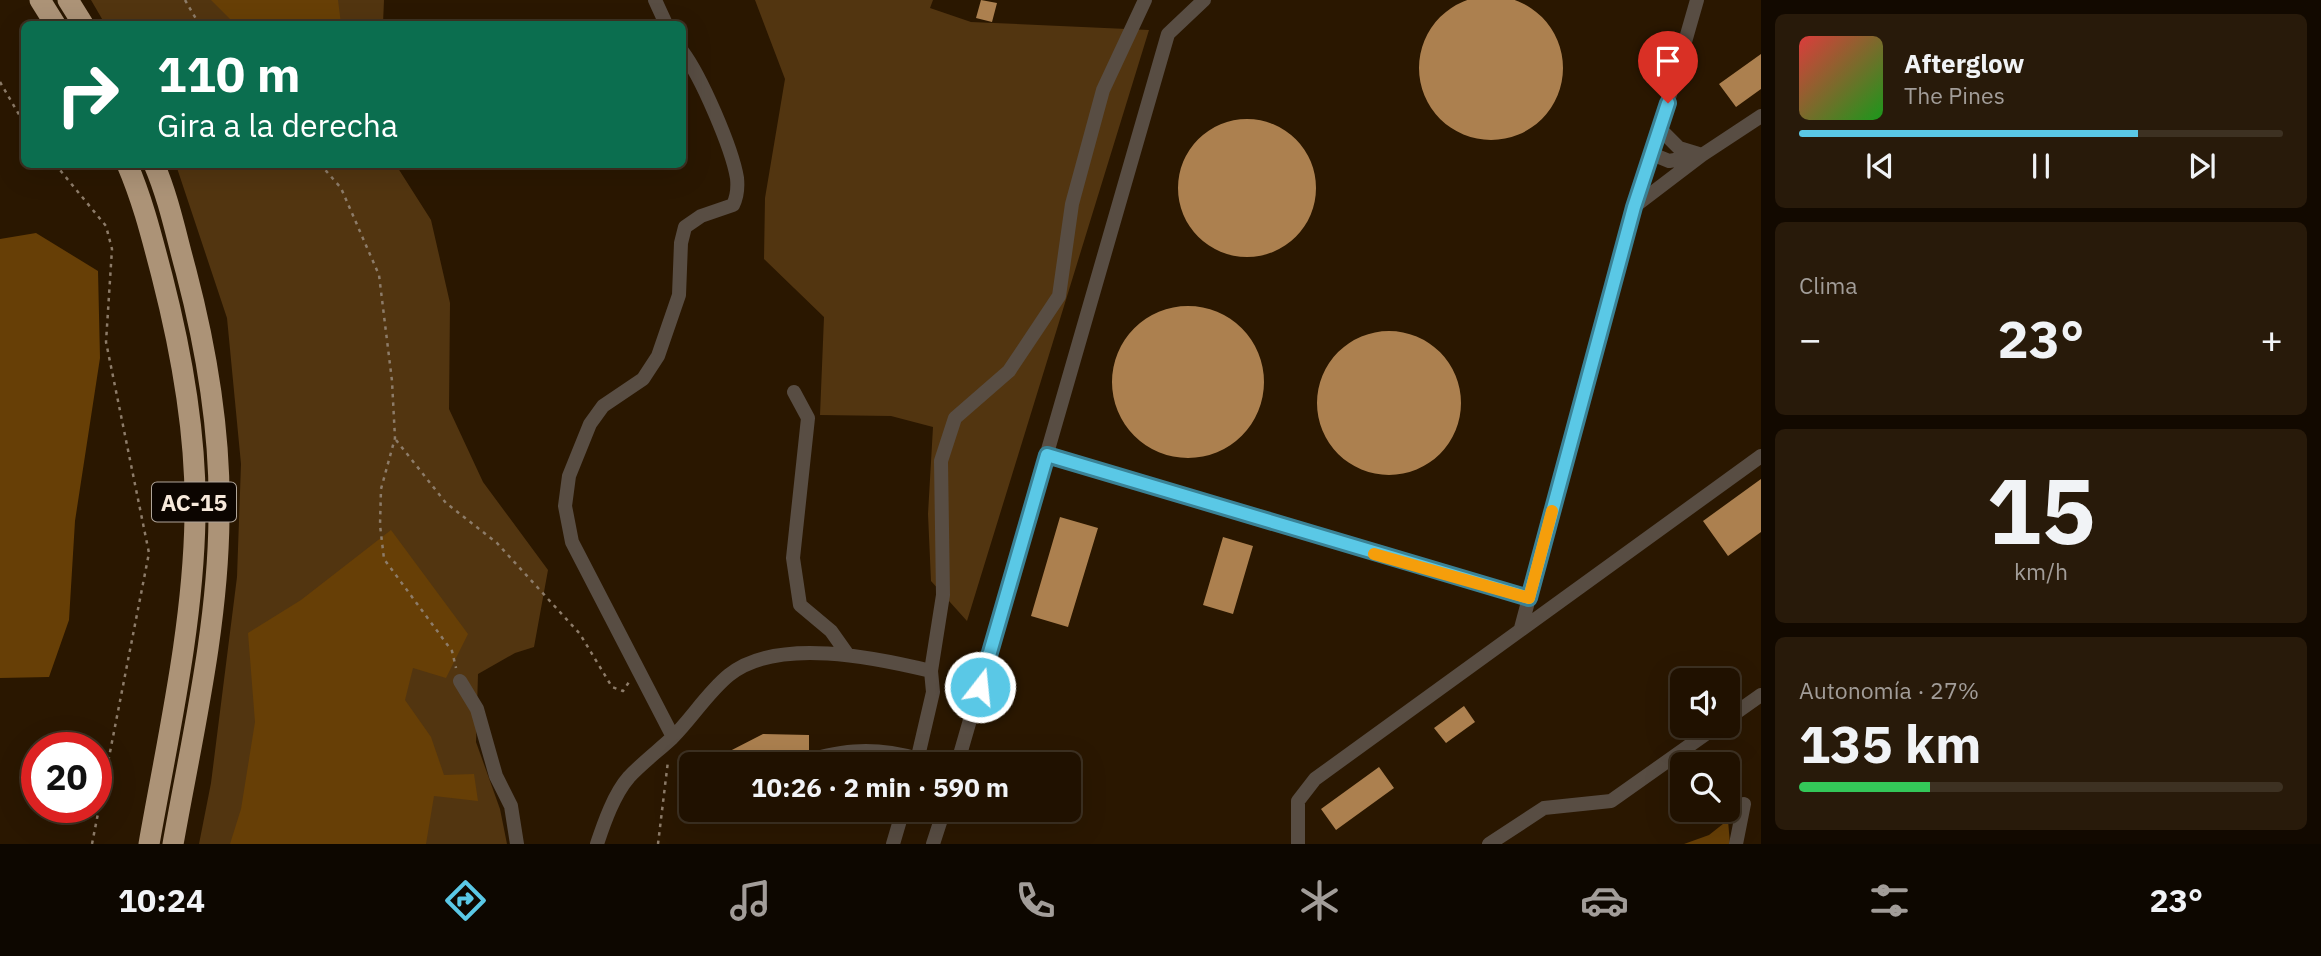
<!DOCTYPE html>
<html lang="es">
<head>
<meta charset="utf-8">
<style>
  body { margin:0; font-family:"IBM Plex Sans",sans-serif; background:#281a0a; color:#f1f3f6; height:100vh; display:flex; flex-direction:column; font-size:26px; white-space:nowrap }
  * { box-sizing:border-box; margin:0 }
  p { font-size:23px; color:#a29d99 }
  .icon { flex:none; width:38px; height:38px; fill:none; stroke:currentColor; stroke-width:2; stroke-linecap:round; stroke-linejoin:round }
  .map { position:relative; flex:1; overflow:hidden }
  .sheet { display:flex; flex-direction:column; gap:14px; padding:14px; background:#120900; width:560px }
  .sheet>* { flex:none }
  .hud { position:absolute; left:21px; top:21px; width:665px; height:147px; border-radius:10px; box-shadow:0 7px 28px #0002,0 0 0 2px #3d3122; background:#0b6e4f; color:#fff; overflow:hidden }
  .controls { position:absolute; left:1670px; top:668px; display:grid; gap:14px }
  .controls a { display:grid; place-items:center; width:70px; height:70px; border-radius:10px; background:#201100; box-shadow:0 7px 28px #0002,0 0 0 2px #3d3122; font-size:35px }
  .speed { position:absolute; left:21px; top:732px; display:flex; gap:14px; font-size:35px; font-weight:700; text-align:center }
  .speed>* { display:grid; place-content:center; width:91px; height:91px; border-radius:50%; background:#201100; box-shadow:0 7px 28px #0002,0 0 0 2px #3d3122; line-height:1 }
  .speed .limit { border:10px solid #d22; background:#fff; color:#111 }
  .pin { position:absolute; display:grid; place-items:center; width:60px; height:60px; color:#fff; margin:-72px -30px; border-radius:50% 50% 50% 0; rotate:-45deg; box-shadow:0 0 7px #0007 }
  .pin .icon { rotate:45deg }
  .me { position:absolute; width:77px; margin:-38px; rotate:16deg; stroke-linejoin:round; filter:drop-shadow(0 0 5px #0008) }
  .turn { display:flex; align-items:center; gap:24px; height:147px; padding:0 21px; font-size:32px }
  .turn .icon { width:91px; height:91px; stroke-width:2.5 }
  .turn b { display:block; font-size:49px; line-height:60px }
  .big { font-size:52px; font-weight:700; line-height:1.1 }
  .sheet .tile { flex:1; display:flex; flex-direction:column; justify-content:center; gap:10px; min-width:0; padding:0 24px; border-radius:10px; background:#281a0a }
  .sheet .dial { align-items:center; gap:0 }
  .dial b { font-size:91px; line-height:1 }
  .song { display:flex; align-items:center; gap:21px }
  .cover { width:84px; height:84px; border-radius:10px; background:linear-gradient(135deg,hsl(0 70% 55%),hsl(120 70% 35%)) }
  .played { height:7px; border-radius:4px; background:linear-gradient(90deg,#5ac8e6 70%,#3d3122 70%) }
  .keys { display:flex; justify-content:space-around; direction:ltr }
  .heat { display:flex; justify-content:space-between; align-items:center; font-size:38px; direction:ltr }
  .charge { height:10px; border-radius:5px; background:linear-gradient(90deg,#34c759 27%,#3d3122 0) }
  .trip { position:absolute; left:679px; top:752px; width:402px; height:70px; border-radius:10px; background:#201100; box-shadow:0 7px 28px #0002,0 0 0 2px #3d3122; font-weight:700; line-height:70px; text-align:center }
  .tabs { display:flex; height:112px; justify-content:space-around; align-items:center; background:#0d0700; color:#a29d99 }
  .tabs .icon { width:49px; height:49px }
  .tabs .active { color:#5ac8e6 }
  .tabs b { font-size:32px; color:#f1f3f6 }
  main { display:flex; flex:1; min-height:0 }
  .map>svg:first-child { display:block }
  .green { fill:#523510 }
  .forest { fill:#673f06 }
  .building { fill:#ac804f }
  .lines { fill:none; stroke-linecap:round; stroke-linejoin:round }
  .path { stroke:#8d7c69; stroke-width:2.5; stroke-dasharray:3.5 5; stroke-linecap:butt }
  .minor { stroke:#584d43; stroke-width:14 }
  .highway { stroke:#ac9377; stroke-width:21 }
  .route-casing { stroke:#3a8296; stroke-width:18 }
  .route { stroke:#5ac8e6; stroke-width:12 }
  .slow { stroke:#f59e0b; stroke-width:12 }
  .labels { text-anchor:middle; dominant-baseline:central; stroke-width:7; stroke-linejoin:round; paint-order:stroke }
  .shield { fill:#0c0500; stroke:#b0a599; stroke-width:2 }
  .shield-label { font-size:23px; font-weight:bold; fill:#f7e9db }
</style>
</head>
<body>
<main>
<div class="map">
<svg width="1761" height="844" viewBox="0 0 1761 844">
  <rect width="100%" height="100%" fill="#2a1700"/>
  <path class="green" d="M 91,0 L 384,0 L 383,24 L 105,24 Z
    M 755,0 L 933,0 L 930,8 L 971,22 L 1149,30 L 967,621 L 931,581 L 928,514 L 933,427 L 891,416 L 820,415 L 824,317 L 764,259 L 765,198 L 785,79 Z
    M 176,165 L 396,165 L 431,220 L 450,303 L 449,409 L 483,482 L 548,570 L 534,647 L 515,653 L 478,674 L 476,742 L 500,809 L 507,844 L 199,844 L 211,783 L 237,577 L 241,464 L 227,318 Z"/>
  <path class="forest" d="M 211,0 L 338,0 L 341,24 L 235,24 Z
    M 36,233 L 98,271 L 100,358 L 75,521 L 69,620 L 49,677 L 0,678 L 0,239 Z
    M 391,530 L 468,634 L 446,678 L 413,668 L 405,700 L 431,737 L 444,775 L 474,774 L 478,801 L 434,796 L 426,844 L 230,844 L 241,809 L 255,722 L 248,633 L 301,600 Z
    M 1728,820 L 1730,844 L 1684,844 L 1709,835 Z"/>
  <path class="building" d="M1419 68a72 72 0 1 1 144 0a72 72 0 1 1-144 0Z
    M 981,0 L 997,3 L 992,22 L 976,18 Z
    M 1761,54 L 1761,89 L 1736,107 L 1719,84 Z
    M1178 188a69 69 0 1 1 138 0a69 69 0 1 1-138 0Z
    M1112 382a76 76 0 1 1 152 0a76 76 0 1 1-152 0Z
    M1317 403a72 72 0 1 1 144 0a72 72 0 1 1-144 0Z
    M 1761,479 L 1761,532 L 1728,556 L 1703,521 Z
    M 1060,517 L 1098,528 L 1068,627 L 1031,616 Z
    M 1223,537 L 1253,546 L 1233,614 L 1203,605 Z
    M 1464,706 L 1475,722 L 1446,743 L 1434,728 Z
    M 763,734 L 809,735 L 809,750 L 726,753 Z
    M 1379,767 L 1394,788 L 1336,830 L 1321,809 Z
    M 856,810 L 893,810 L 889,823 L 856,813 Z"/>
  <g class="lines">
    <path class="path" d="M 185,0 L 199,24
      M 0,82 L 24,123
      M 55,164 L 106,226 L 112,249 L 106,342 L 149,553 L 92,844
      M 320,164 L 341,188 L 379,275 L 392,381 L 395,438 L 381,489 L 380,525 L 384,559 L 452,651 L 456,668
      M 396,440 L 446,503 L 497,543 L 580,634 L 612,687 L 623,691 L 629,682
      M 658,844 L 668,761"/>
    <path class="minor" d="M 655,0 L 666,24
      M 1660,129 L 1679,148 L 1702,155 L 1761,116
      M 1652,154 L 1669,161 L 1698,156
      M 1635,206 L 1702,155
      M 794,392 L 808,418 L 793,558 L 800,605 L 831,631 L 848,655
      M 1047,455 L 1529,598
      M 1521,628 L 1634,207 L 1660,129 L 1697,0
      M 460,681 L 477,709 L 496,776 L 511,806 L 517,844
      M 1727,719 L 1761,695
      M 673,737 L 572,542 L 565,506 L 569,476 L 590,424 L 603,406 L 643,379 L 658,356 L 679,295 L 681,243 L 685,227 L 701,216 L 733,205 C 737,197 738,188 737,178 C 732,148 701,76 682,51
      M 791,765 C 838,751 870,745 918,759
      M 916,765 L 933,692 L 931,671 L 943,595 L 941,461 L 955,418 L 1009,371 L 1059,296 L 1072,204 L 1103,90 L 1145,0
      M 957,765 L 1168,34 L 1204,0
      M 597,844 C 604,823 614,794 629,777 C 642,763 658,751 672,738 C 692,718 708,692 729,675 C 777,636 877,658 931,671
      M 893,844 L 903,810
      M 933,844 L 944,810
      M 1298,844 L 1298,801 L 1315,779 L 1761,456
      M 1489,844 L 1544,808 L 1611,801 L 1717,726
      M 1736,844 L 1744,804"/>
    <path class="highway" d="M 40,0 L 55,24
      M 68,0 L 83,24
      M 127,164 C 143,201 152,238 162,276 C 182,354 197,437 195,518 C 193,627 168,736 149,844
      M 154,164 C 169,199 176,235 186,271 C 207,351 221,435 219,518 C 218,628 192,737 173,844"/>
  </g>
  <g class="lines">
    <defs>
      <path id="route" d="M 980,687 L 1047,455 L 1529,598 L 1634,207 L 1668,103"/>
    </defs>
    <use href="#route" class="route-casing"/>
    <use href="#route" class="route"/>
    <path class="slow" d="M 1374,554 L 1529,598 L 1552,511"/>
  </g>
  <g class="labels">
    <rect class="shield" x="152" y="482.5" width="84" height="39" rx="5"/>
    <g class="shield-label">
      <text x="194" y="502">AC-15</text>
    </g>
  </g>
</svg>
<div class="controls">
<a><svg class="icon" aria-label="sound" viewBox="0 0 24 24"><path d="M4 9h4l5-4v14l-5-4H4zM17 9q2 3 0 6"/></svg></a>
<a><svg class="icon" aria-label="search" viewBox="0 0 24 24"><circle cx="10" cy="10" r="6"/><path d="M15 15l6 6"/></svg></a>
</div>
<div class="speed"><div class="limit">20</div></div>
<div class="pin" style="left:1668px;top:103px;background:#d93025"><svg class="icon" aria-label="arrive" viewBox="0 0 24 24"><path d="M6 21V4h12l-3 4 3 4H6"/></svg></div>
<svg class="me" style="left:980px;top:687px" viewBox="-20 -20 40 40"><circle r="17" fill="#5ac8e6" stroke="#fff" stroke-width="3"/><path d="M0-11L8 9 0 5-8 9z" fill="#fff"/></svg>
<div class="trip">10:26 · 2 min · 590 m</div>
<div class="hud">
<div class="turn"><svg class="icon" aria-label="right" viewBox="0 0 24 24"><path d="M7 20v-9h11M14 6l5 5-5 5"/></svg><div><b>110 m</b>Gira a la derecha</div></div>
</div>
</div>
<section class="sheet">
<div class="tile">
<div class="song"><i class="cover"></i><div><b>Afterglow</b><p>The Pines</p></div></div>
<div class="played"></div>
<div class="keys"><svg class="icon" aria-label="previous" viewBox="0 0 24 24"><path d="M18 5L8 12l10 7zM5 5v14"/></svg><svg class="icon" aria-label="pause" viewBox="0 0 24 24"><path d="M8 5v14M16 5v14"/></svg><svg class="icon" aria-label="next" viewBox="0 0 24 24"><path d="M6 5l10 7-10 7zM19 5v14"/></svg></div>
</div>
<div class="tile"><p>Clima</p>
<div class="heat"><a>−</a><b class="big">23°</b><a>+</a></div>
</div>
<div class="tile dial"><b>15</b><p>km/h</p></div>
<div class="tile"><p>Autonomía · 27%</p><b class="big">135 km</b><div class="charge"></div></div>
</section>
</main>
<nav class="tabs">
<b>10:24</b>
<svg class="icon active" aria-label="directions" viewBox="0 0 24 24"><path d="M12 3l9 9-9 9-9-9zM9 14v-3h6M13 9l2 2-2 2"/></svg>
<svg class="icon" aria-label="music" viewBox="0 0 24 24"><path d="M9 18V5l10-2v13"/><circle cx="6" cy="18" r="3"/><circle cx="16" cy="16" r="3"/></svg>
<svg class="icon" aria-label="phone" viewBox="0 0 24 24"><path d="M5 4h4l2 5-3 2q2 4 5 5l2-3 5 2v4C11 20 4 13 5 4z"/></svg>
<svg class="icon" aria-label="climate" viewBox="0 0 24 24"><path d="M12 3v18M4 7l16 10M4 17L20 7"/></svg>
<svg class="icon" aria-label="car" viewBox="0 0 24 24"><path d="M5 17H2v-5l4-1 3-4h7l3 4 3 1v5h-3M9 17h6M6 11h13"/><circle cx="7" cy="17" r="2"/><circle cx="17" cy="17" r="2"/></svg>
<svg class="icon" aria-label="filters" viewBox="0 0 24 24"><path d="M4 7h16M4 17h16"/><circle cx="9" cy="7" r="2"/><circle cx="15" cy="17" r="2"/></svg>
<b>23°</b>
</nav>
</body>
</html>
